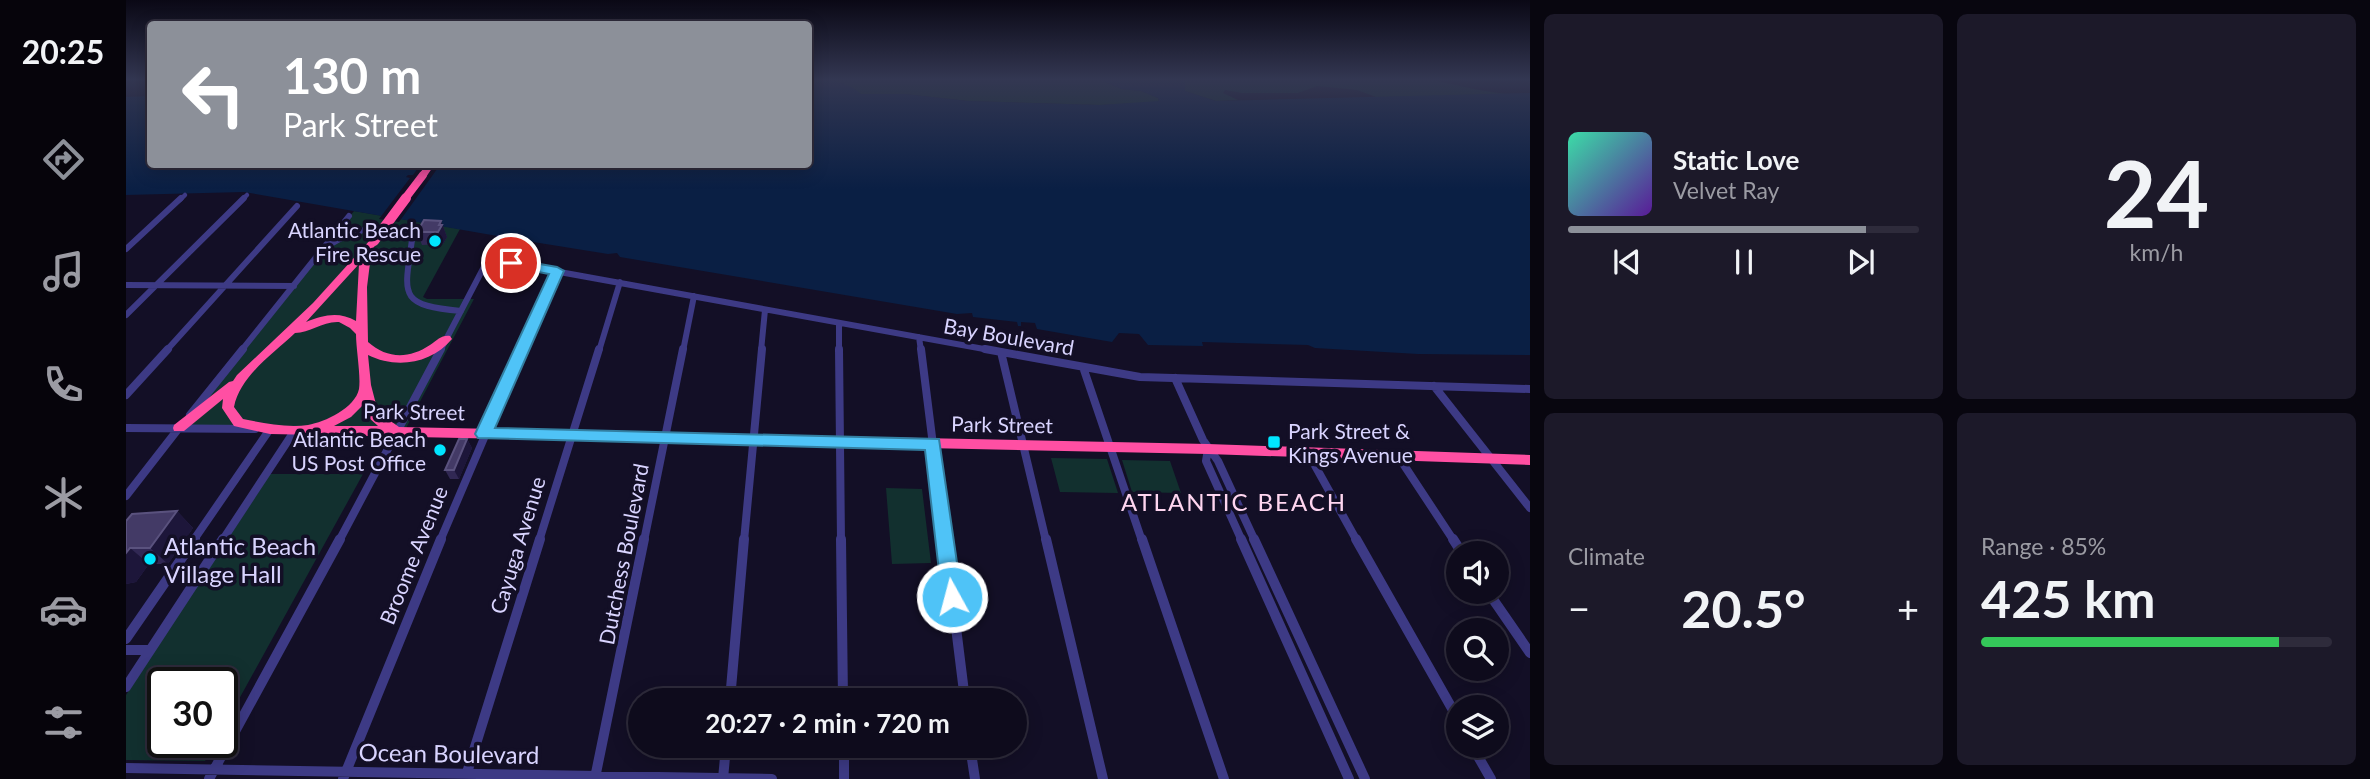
<!DOCTYPE html>
<html lang="en">
<head>
<meta charset="utf-8">
<style>
  body { margin:0; font-family:Lato,sans-serif; background:#1c1929; color:#f1f3f6; height:100vh; display:flex; flex-direction:column; font-size:26px; white-space:nowrap }
  * { box-sizing:border-box; margin:0 }
  p { font-size:23px; color:#9b9ba3 }
  .icon { flex:none; width:38px; height:38px; fill:none; stroke:currentColor; stroke-width:2; stroke-linecap:round; stroke-linejoin:round }
  .map { position:relative; flex:1; overflow:hidden }
  .sheet { display:flex; flex-direction:column; gap:14px; padding:14px; background:#08060f; width:840px }
  .sheet>* { flex:none }
  .top-card { position:absolute; left:21px; top:21px; width:665px; height:147px; border-radius:7px; box-shadow:0 4px 18px #0003,0 0 0 2px #2e2b3b; background:#8c9099; color:#fff; overflow:hidden }
  .fabs { position:absolute; left:1320px; top:541px; display:grid; gap:14px }
  .fabs a { display:grid; place-items:center; width:63px; height:63px; border-radius:50%; background:#0e0b1c; box-shadow:0 4px 18px #0003,0 0 0 2px #2e2b3b; font-size:35px }
  .speed { position:absolute; left:21px; top:667px; display:flex; gap:14px; font-size:35px; font-weight:700; text-align:center }
  .speed>* { display:grid; place-content:center; width:91px; height:91px; border-radius:50%; background:#0e0b1c; box-shadow:0 4px 18px #0003,0 0 0 2px #2e2b3b; line-height:1 }
  .speed .limit { border:4px solid #111; border-radius:10px; background:#fff; color:#111 }
  .pin { position:absolute; display:grid; place-items:center; width:60px; height:60px; color:#fff; margin:-30px; border:4px solid #fff; border-radius:50%; box-shadow:0 2px 7px #0007 }
  .me { position:absolute; width:77px; margin:-38px; rotate:353deg; stroke-linejoin:round; filter:drop-shadow(0 0 5px #0008) }
  .turn { display:flex; align-items:center; gap:24px; height:147px; padding:0 21px; font-size:32px }
  .turn .icon { width:91px; height:91px; stroke-width:2.5 }
  .turn b { display:block; font-size:49px; line-height:60px }
  .big { font-size:52px; font-weight:700; line-height:1.1 }
  .sheet .tile { flex:1; display:flex; flex-direction:column; justify-content:center; gap:10px; min-width:0; padding:0 24px; border-radius:10px; background:#1c1929 }
  .sheet .dial { align-items:center; gap:0 }
  .dial b { font-size:91px; line-height:1 }
  .song { display:flex; align-items:center; gap:21px }
  .cover { width:84px; height:84px; border-radius:10px; background:linear-gradient(135deg,hsl(160 70% 55%),hsl(270 70% 35%)) }
  .played { height:7px; border-radius:4px; background:linear-gradient(90deg,#8c9099 85%,#2e2b3b 85%) }
  .keys { display:flex; justify-content:space-around; direction:ltr }
  .heat { display:flex; justify-content:space-between; align-items:center; font-size:38px; direction:ltr }
  .charge { height:10px; border-radius:5px; background:linear-gradient(90deg,#34c759 85%,#2e2b3b 0) }
  .sheet .tiles { flex:1; display:grid; gap:14px; grid-template-columns:repeat(2,1fr) }
  .trip { position:absolute; left:502px; top:688px; width:399px; height:70px; border-radius:35px; background:#0e0b1c; box-shadow:0 4px 18px #0003,0 0 0 2px #2e2b3b; font-weight:700; line-height:70px; text-align:center }
  main { display:flex; flex:1; min-height:0 }
  .dock { display:flex; flex-direction:column; width:126px; justify-content:space-around; align-items:center; background:#06040b; color:#9b9ba3 }
  .dock .icon { width:49px; height:49px }
  .dock .current { color:#8c9099 }
  .dock b { font-size:32px; color:#f1f3f6 }
  .map>svg:first-child { display:block }
  .green { fill:#12302f }
  .water { fill:#0a1f44 }
  .pier { fill:#130f26 }
  .lines { fill:none; stroke-linecap:round; stroke-linejoin:round }
  .street-far3 { stroke:#3d3a85; stroke-width:4.5 }
  .street-far2 { stroke:#3d3a85; stroke-width:6 }
  .street-far1 { stroke:#3d3a85; stroke-width:8 }
  .street { stroke:#3d3a85; stroke-width:10 }
  .highway { fill:#ff4fa3; fill-rule:evenodd }
  .highway-bridge-far1 { stroke:#ff4fa3; stroke-width:8 }
  .highway-bridge { stroke:#ff4fa3; stroke-width:10 }
  .wall { fill:#312854 }
  .shaded-wall { fill:#1d163a }
  .building { fill:#433a66; stroke:#5a527e; stroke-width:2 }
  .route { fill:#4fc3f7; stroke:#337fa1; stroke-width:2 }
  .poi-dot { fill:#00e5ff; stroke:#130f26; stroke-width:2.5 }
  .labels { text-anchor:middle; dominant-baseline:central; stroke-width:7; stroke-linejoin:round; paint-order:stroke }
  .poi-label { font-size:21px; fill:#d9d4ff; stroke:#130f26; text-anchor:end }
  .street-label { font-size:21px; fill:#d9d4ff; stroke:#130f26 }
  .quarter-label { font-size:24px; letter-spacing:2px; fill:#ffd6f0; stroke:#130f26 }
  .near-poi-label { font-size:24px; fill:#d9d4ff; stroke:#130f26; text-anchor:start }
  .near-street-label { font-size:24px; fill:#d9d4ff; stroke:#130f26 }
</style>
</head>
<body>
<main>
<nav class="dock">
<b>20:25</b>
<svg class="icon current" aria-label="directions" viewBox="0 0 24 24"><path d="M12 3l9 9-9 9-9-9zM9 14v-3h6M13 9l2 2-2 2"/></svg>
<svg class="icon" aria-label="music" viewBox="0 0 24 24"><path d="M9 18V5l10-2v13"/><circle cx="6" cy="18" r="3"/><circle cx="16" cy="16" r="3"/></svg>
<svg class="icon" aria-label="phone" viewBox="0 0 24 24"><path d="M5 4h4l2 5-3 2q2 4 5 5l2-3 5 2v4C11 20 4 13 5 4z"/></svg>
<svg class="icon" aria-label="climate" viewBox="0 0 24 24"><path d="M12 3v18M4 7l16 10M4 17L20 7"/></svg>
<svg class="icon" aria-label="car" viewBox="0 0 24 24"><path d="M5 17H2v-5l4-1 3-4h7l3 4 3 1v5h-3M9 17h6M6 11h13"/><circle cx="7" cy="17" r="2"/><circle cx="17" cy="17" r="2"/></svg>
<svg class="icon" aria-label="filters" viewBox="0 0 24 24"><path d="M4 7h16M4 17h16"/><circle cx="9" cy="7" r="2"/><circle cx="15" cy="17" r="2"/></svg>
</nav>
<div class="map">
<svg width="1404" height="779" viewBox="0 0 1404 779">
  <rect width="100%" height="100%" fill="#130f26"/>
  <path class="green" d="M 691,79 L 972,79 L 996,89 L 1015,91 L 1032,98 L 1033,102 L 974,105 L 842,101 L 779,94 L 735,94 L 710,82 Z
    M 1055,79 L 1299,79 C 1330,84 1359,93 1391,95 L 1250,97 L 1231,90 L 1191,86 L 1172,93 L 1116,93 L 1099,90 L 1097,93 L 1112,100 L 1090,101 L 1059,91 L 1059,81 Z
    M 228,211 L 334,229 L 297,297 L 301,299 L 348,299 L 279,430 L 53,428 Z
    M 925,458 L 981,459 L 992,493 L 934,492 Z
    M 996,460 L 1044,461 L 1055,493 L 1006,492 Z
    M 144,474 L 237,474 L 96,730 L 96,682 L 37,682 L 37,742 L 90,742 L 79,761 L 0,760 L 0,695 Z
    M 760,488 L 796,489 L 805,563 L 766,564 Z"/>
  <path class="water" d="M 683,79 C 701,79 721,81 735,94 L 779,94 L 842,101 L 974,105 L 1033,101 L 1032,98 L 1015,91 L 996,89 L 972,79 L 1055,79 L 1059,81 L 1059,91 L 1090,101 L 1404,93 L 1404,355 L 1292,354 L 1189,348 L 1182,345 L 1076,342 L 1077,346 L 1022,345 L 1013,334 L 993,333 L 986,342 L 911,329 L 909,323 L 895,322 L 895,326 L 892,326 L 891,322 L 847,317 L 846,313 L 831,314 L 494,257 L 491,253 L 482,254 L 401,241 L 401,238 L 385,235 L 383,238 L 118,192 L 0,195 L 0,97 L 24,96 L 24,164 L 682,164 Z"/>
  <path class="pier" d="M 294,165 L 314,165 L 273,222 L 253,219 L 284,178 L 280,177 L 282,175 L 287,175 Z"/>
  <g class="lines">
    <path class="street-far3" d="M 54,200 L 59,195
      M 116,200 L 121,195"/>
    <path class="street-far2" d="M 203,245 C 228,230 252,223 280,231 L 286,240 C 278,296 272,305 335,311
      M 0,249 L 55,198
      M 362,259 L 869,351
      M 0,285 L 168,286
      M 0,315 L 118,198
      M 713,323 L 713,351
      M 793,337 L 795,351
      M 40,351 L 171,206
      M 115,351 L 223,216
      M 314,351 L 373,238
      M 395,351 L 431,271
      M 473,351 L 494,282
      M 557,351 L 568,296
      M 635,351 L 639,310"/>
    <path class="street-far1" d="M 713,349 L 715,541
      M 795,349 L 819,541
      M 859,349 L 1014,377 L 1404,389
      M 875,352 L 920,541
      M 957,367 L 1016,541
      M 1049,378 L 1077,440 L 1092,461 L 1129,541
      M 1308,386 L 1404,508
      M 0,395 L 42,349
      M 64,415 L 117,349
      M 0,428 L 129,429
      M 1082,449 L 1080,461 L 1116,541
      M 1182,453 L 1231,541
      M 1272,456 L 1328,541
      M 0,496 L 56,424
      M 67,541 L 144,429
      M 96,541 L 169,430
      M 213,541 L 315,349
      M 314,541 L 396,349
      M 413,541 L 473,349
      M 518,541 L 557,349
      M 618,541 L 636,349"/>
    <path class="street" d="M 715,539 L 717,700
      M 819,539 L 839,700
      M 920,539 L 977,779
      M 1016,539 L 1098,779
      M 1115,539 L 1223,779
      M 1128,539 L 1239,779
      M 1230,539 L 1332,719
      M 1327,539 L 1336,553
      M 1362,592 L 1404,653
      M 0,639 L 69,539
      M 0,650 L 24,650
      M 0,687 L 97,539
      M 604,700 L 618,539
      M 718,746 L 718,779
      M 844,746 L 849,779
      M 1346,746 L 1365,779
      M 0,768 L 646,779
      M 469,778 L 518,539
      M 83,779 L 214,539
      M 217,779 L 315,539
      M 339,779 L 414,539
      M 597,779 L 600,746"/>
    <path class="highway" d="M 300,164 L 309,164 L 300,177 L 294,177 L 293,175 Z
      M 248,238 L 253,241 L 243,253 L 245,255 L 241,287 L 242,342 C 261,359 283,359 304,345 C 312,340 315,335 324,336 L 326,339 C 305,364 270,369 242,355 L 245,385 L 252,412 L 273,427 L 1082,444 L 1404,455 L 1404,465 L 1082,454 L 144,434 L 108,426 L 96,408 L 97,399 L 58,431 L 48,431 L 47,428 L 48,425 L 103,382 L 107,381 L 111,375 L 187,303 L 245,239 ZM 233,264 L 230,321 C 213,311 197,315 180,322 ZM 213,322 L 224,328 L 230,334 C 230,349 235,376 233,389 C 229,408 199,422 182,425 C 161,428 137,423 117,419 L 108,407 C 114,376 147,354 169,333 C 184,333 197,321 213,322 ZM 237,405 L 242,417 L 252,426 L 208,426 L 225,417 Z"/>
    <path class="highway-bridge-far1" d="M 278,200 L 297,175"/>
    <path class="highway-bridge" d="M 248,241 L 280,198"/>
  </g>
  <path class="wall" d="M 315,221 L 321,237 L 317,244 L 296,245 L 291,232 Z
    M 341,439 L 346,448 L 333,479 L 324,479 L 319,470 Z
    M 51,511 L 67,528 L 42,564 L 23,564 L 10,582 L 0,584 L 6,514 Z"/>
  <path class="shaded-wall" d="M 315,221 L 321,237 L 317,244 L 312,232 Z
    M 341,439 L 346,448 L 333,479 L 328,470 Z
    M 51,511 L 67,528 L 42,564 L 24,548 Z
    M 4,548 L 23,564 L 10,582 L 0,584 L 0,553 Z"/>
  <path class="building" d="M 298,220 L 315,221 L 313,225 L 316,225 L 312,232 L 291,232 Z
    M 333,439 L 341,439 L 328,470 L 319,470 Z
    M 51,511 L 24,548 L 4,548 L 0,553 L 0,521 L 6,514 Z"/>
  <linearGradient id="sky" x2="0" y2="1"><stop stop-color="#0a0815"/><stop offset="0.42" stop-color="#333752"/><stop offset="1" stop-color="#333752" stop-opacity="0"/></linearGradient>
  <rect width="1404" height="189" fill="url(#sky)"/>
  <path class="route" d="M 385,259 L 431,267 L 438,271 L 369,428 L 813,439 L 836,597 L 833,604 L 826,606 L 819,604 L 816,597 L 799,450 L 352,438 L 349,434 L 423,274 L 381,266 L 381,260 Z"/>
  <g class="poi-dot">
    <circle cx="309" cy="241" r="7"/>
    <rect x="1141" y="435" width="14" height="14" rx="3.5"/>
    <circle cx="314" cy="450" r="7"/>
    <circle cx="24" cy="559" r="7"/>
  </g>
  <g class="labels">
    <g class="poi-label">
      <text x="295" y="229">Atlantic Beach<tspan x="295" dy="24">Fire Rescue</tspan></text>
      <text x="1162" y="430" text-anchor="start">Park Street &amp;<tspan x="1162" dy="24">Kings Avenue</tspan></text>
      <text x="300" y="438">Atlantic Beach<tspan x="300" dy="24">US Post Office</tspan></text>
    </g>
    <g class="street-label">
      <text transform="translate(883 336) rotate(10)">Bay Boulevard</text>
      <text transform="translate(288 411) rotate(1)">Park Street</text>
      <text transform="translate(876 424) rotate(1)">Park Street</text>
      <text transform="translate(391 545) rotate(-73)">Cayuga Avenue</text>
      <text transform="translate(497 554) rotate(-79)">Dutchess Boulevard</text>
      <text transform="translate(287 555) rotate(-68)">Broome Avenue</text>
    </g>
    <g class="quarter-label">
      <text x="1108" y="501">ATLANTIC BEACH</text>
    </g>
    <g class="near-poi-label">
      <text x="38" y="545">Atlantic Beach<tspan x="38" dy="28">Village Hall</tspan></text>
    </g>
    <g class="near-street-label">
      <text transform="translate(323 753) rotate(1)">Ocean Boulevard</text>
    </g>
  </g>
</svg>
<div class="fabs">
<a><svg class="icon" aria-label="sound" viewBox="0 0 24 24"><path d="M4 9h4l5-4v14l-5-4H4zM17 9q2 3 0 6"/></svg></a>
<a><svg class="icon" aria-label="search" viewBox="0 0 24 24"><circle cx="10" cy="10" r="6"/><path d="M15 15l6 6"/></svg></a>
<a><svg class="icon" aria-label="layers" viewBox="0 0 24 24"><path d="M12 4l9 5-9 5-9-5zM3 14l9 5 9-5"/></svg></a>
</div>
<div class="speed"><div class="limit">30</div></div>
<div class="pin" style="left:385px;top:263px;background:#d93025"><svg class="icon" aria-label="arrive" viewBox="0 0 24 24"><path d="M6 21V4h12l-3 4 3 4H6"/></svg></div>
<svg class="me" style="left:826px;top:597px" viewBox="-20 -20 40 40"><circle r="17" fill="#4fc3f7" stroke="#fff" stroke-width="3"/><path d="M0-11L8 9 0 5-8 9z" fill="#fff"/></svg>
<div class="trip">20:27 · 2 min · 720 m</div>
<div class="top-card">
<div class="turn"><svg class="icon" aria-label="left" viewBox="0 0 24 24"><path d="M17 20v-9H6M10 6l-5 5 5 5"/></svg><div><b>130 m</b>Park Street</div></div>
</div>
</div>
<section class="sheet">
<div class="tiles">
<div class="tile">
<div class="song"><i class="cover"></i><div><b>Static Love</b><p>Velvet Ray</p></div></div>
<div class="played"></div>
<div class="keys"><svg class="icon" aria-label="previous" viewBox="0 0 24 24"><path d="M18 5L8 12l10 7zM5 5v14"/></svg><svg class="icon" aria-label="pause" viewBox="0 0 24 24"><path d="M8 5v14M16 5v14"/></svg><svg class="icon" aria-label="next" viewBox="0 0 24 24"><path d="M6 5l10 7-10 7zM19 5v14"/></svg></div>
</div>
<div class="tile dial"><b>24</b><p>km/h</p></div>
<div class="tile"><p>Climate</p>
<div class="heat"><a>−</a><b class="big">20.5°</b><a>+</a></div>
</div>
<div class="tile"><p>Range · 85%</p><b class="big">425 km</b><div class="charge"></div></div>
</div>
</section>
</main>
</body>
</html>
